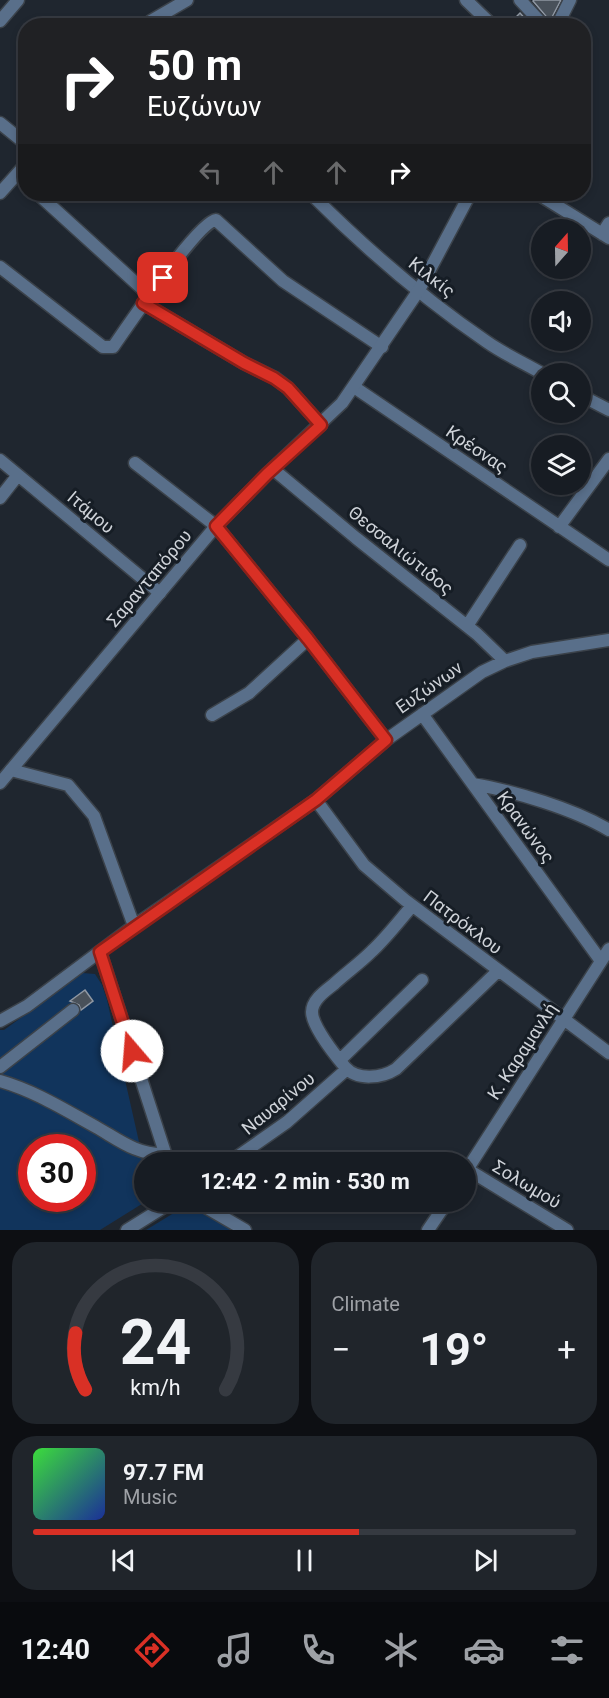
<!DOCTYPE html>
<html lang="en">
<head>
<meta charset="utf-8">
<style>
  body { margin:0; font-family:Roboto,sans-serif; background:#20252b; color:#f1f3f6; height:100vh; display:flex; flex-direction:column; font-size:22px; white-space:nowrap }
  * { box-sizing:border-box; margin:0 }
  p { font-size:20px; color:#9ea1a6 }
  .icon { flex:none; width:33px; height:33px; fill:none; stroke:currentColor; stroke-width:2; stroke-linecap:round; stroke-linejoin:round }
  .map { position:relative; height:1230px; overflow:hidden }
  .details { display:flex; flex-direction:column; gap:12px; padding:12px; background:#0d0f13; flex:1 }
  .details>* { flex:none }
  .hud { position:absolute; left:18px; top:18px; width:573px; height:183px; border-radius:24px; box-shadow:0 3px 9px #0003,0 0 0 2px #363a41; background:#202124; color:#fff; overflow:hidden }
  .needle { width:39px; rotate:20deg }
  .tools { position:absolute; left:531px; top:219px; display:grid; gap:12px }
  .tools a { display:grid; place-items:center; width:60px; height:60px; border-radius:50%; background:#171c23; box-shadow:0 3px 9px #0003,0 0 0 2px #363a41; font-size:30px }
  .speed { position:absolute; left:18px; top:1134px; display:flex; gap:12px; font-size:30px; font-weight:700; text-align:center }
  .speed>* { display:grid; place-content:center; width:78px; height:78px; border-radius:50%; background:#171c23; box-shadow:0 3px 9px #0003,0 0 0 2px #363a41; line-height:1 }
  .speed .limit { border:9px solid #d22; background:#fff; color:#111 }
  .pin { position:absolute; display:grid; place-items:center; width:51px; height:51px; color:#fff; margin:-26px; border-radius:12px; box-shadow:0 3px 9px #0006 }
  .me { position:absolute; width:66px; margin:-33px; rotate:342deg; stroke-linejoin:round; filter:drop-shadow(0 0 4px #0008) }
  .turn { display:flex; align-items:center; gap:21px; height:126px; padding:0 30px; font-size:27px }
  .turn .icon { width:78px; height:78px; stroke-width:2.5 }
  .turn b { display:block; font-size:42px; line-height:51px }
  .lanes { display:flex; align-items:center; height:57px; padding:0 30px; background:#0003; justify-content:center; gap:30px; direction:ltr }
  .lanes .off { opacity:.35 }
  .big { font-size:45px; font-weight:700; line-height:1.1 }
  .details .card { flex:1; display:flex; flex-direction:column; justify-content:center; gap:9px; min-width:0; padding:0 21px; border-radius:24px; background:#20252b }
  .details .dial { align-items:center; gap:0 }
  .dial svg { height:156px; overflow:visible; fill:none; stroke:#363a41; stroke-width:7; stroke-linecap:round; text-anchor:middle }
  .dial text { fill:#f1f3f6; stroke:none }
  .song { display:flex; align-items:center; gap:18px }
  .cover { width:72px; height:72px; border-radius:9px; background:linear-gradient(135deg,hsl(120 70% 55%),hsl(230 70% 35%)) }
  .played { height:6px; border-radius:3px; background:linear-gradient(90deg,#d93025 60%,#363a41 60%) }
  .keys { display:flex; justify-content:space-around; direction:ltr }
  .heat { display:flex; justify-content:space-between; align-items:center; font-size:33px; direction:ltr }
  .details .tiles { flex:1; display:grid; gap:12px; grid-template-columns:1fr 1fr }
  .card:last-child { grid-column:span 2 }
  .trip { position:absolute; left:134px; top:1152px; width:342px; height:60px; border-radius:30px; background:#171c23; box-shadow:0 3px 9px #0003,0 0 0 2px #363a41; font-weight:700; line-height:60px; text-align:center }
  .dock { display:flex; height:96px; justify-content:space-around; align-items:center; background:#090b0e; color:#9ea1a6 }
  .dock .icon { width:42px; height:42px }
  .dock .selected { color:#d93025 }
  .dock b { font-size:27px; color:#f1f3f6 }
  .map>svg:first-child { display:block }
  .green { fill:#11345c; fill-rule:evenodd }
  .building { fill:#49515a; stroke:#9098a3; stroke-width:1.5 }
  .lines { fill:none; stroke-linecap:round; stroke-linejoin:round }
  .pedestrian-casing { stroke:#3b424a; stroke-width:15 }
  .minor-casing { stroke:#3b424a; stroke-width:15 }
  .tertiary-casing { stroke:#3b424a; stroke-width:15 }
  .pedestrian { stroke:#596f8a; stroke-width:12 }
  .minor { stroke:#596f8a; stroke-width:12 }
  .tertiary { stroke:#596f8a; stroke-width:12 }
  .route-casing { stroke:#8d1f18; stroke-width:15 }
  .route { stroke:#d93025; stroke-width:10 }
  .labels { text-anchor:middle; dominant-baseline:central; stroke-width:6; stroke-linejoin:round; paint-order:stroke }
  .street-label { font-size:18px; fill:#cfd3d9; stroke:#161d25 }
</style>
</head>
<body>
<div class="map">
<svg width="609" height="1230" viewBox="0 0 609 1230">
  <rect width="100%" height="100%" fill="#1f262f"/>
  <path class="green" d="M 83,973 L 95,974 L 102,985 L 107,1000 L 144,1164 L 145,1202 L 100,1230 L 0,1230 L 0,1030 L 4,1030 ZM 32,1148 L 82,1148 L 82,1198 L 32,1198 Z
    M 190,1206 L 236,1230 L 146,1230 L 182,1208 Z"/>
  <path class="building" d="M 534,0 L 561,0 L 550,21 L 533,1 Z
    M 520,13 L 532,26 L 507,26 Z
    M 85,990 L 93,1001 L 81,1010 L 79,1005 L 70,1001 Z"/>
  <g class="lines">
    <defs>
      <path id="pedestrian" d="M 0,1067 L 73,1010
        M 0,1081 C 35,1091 65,1110 96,1127 C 119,1140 137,1155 164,1154"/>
      <path id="minor" d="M 466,0 L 493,26
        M 520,0 L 544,26
        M 0,21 L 18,0
        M 149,26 L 151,21 L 187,0
        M 0,123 L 26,144
        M 0,193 L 26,164
        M 38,194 L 149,295
        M 311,194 C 364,247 424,299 487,342 C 504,354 524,363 543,374
        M 538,194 L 609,238
        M 602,234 L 609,223
        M 0,267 L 103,347 L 113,347 C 127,327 199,221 216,220 L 283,281 L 382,347
        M 143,303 L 244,363 L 275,378 L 288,388 L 321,425
        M 354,387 L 609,560
        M 580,395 L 609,410
        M 0,460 L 160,593
        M 135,463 L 216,526 L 308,639 L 386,740
        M 273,469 L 356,538 L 477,634 L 505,661
        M 0,498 L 18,475
        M 559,527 L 609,459
        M 467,626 L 520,545
        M 422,714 L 601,961
        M 212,715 L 249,693 L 308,639
        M 11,770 L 68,785 L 94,816 L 134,926
        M 473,784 C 514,791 574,809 609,830
        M 316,800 L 364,865 L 405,900 L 609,1053
        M 412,906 C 399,921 387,937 372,951 C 360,963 346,973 334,984 C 325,991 312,1000 312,1012 C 312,1026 335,1055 345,1067 C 357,1081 382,1078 396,1069 L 498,971
        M 100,952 L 168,1162
        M 0,1021 L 27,1006 L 134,926 L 316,800 L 386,740 L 482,672 L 505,661 L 532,652 L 609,640
        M 340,1060 L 422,980
        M 230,1162 L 287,1122 L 347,1069
        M 467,1169 L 567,1230
        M 465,1173 L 609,949
        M 197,1202 L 245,1230
        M 127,1230 L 172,1202
        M 428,1230 L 447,1202"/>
      <path id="tertiary" d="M 557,26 L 570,0
        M 0,783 L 216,526 L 267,474 L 342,403 L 419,290 L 470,194"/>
    </defs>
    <use href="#pedestrian" class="pedestrian-casing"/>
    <use href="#minor" class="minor-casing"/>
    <use href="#tertiary" class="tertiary-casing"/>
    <use href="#pedestrian" class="pedestrian"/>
    <use href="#minor" class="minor"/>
    <use href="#tertiary" class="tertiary"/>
  </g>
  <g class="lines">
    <defs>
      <path id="route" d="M 132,1051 L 100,952 L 316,800 L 386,740 L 308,639 L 216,526 L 267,474 L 321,425 L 288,388 L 274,378 L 244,363 L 143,303 L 163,278"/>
    </defs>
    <use href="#route" class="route-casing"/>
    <use href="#route" class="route"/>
  </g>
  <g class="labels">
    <g class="street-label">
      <text transform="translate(432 277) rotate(38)">Κιλκίς</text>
      <text transform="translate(477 449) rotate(34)">Κρέσνας</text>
      <text transform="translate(91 512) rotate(40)">Ιτάμου</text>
      <text transform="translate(401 550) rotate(39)">Θεσσαλιώτιδος</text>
      <text transform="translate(149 578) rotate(-50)">Σαρανταπόρου</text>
      <text transform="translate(429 687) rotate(-35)">Ευζώνων</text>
      <text transform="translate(526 827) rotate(54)">Κρανώνος</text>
      <text transform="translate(463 922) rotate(37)">Πατρόκλου</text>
      <text transform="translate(522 1051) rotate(-57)">Κ. Καραμανλή</text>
      <text transform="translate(278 1103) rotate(-39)">Ναυαρίνου</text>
      <text transform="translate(527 1184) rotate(31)">Σολωμού</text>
    </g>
  </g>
</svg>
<div class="tools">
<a><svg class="needle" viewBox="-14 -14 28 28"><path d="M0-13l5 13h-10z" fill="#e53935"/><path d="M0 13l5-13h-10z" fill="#9ea1a6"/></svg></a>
<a><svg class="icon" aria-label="sound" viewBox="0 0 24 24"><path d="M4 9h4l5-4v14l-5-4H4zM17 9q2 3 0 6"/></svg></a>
<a><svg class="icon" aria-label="search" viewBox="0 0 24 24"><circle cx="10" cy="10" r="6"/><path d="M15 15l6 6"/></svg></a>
<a><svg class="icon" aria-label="layers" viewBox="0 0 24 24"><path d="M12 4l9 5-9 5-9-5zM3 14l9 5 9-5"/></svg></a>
</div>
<div class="speed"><div class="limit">30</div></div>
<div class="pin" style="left:163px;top:278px;background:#d93025"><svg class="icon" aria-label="arrive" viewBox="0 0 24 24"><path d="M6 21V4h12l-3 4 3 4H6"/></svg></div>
<svg class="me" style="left:132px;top:1051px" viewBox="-20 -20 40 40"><circle r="19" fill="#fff"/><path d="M0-13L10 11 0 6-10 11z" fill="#d93025"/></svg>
<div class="trip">12:42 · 2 min · 530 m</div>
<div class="hud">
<div class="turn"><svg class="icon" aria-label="right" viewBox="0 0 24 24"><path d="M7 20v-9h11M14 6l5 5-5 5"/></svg><div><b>50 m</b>Ευζώνων</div></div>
<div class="lanes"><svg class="icon off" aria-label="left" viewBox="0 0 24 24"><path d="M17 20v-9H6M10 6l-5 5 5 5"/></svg><svg class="icon off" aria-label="ahead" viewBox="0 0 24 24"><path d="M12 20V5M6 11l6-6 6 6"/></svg><svg class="icon off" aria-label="ahead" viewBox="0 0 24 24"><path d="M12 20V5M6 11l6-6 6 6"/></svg><svg class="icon" aria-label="right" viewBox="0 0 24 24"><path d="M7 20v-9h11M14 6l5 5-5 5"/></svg></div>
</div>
</div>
<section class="details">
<div class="tiles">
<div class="card dial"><svg viewBox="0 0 100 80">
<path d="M14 69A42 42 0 1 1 86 69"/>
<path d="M14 69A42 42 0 0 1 9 40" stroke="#d93025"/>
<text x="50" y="56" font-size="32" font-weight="700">24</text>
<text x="50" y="72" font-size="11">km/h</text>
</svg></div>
<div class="card"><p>Climate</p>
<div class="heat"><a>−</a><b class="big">19°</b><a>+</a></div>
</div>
<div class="card">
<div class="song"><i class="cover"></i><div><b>97.7 FM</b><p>Music</p></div></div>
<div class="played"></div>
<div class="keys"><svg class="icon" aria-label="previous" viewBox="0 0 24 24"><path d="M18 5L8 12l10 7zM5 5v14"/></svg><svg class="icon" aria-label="pause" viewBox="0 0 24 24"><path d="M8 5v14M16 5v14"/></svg><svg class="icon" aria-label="next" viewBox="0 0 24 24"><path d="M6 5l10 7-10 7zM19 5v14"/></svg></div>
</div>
</div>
</section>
<nav class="dock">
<b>12:40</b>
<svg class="icon selected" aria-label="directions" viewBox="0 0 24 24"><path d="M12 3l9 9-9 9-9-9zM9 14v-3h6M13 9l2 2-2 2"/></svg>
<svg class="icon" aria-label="music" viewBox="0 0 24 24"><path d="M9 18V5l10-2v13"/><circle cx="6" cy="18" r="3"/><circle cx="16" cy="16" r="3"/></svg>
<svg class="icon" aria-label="phone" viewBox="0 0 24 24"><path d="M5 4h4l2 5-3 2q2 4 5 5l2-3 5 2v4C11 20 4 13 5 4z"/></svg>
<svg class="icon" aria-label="climate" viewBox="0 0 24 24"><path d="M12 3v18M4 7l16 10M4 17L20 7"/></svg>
<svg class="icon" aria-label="car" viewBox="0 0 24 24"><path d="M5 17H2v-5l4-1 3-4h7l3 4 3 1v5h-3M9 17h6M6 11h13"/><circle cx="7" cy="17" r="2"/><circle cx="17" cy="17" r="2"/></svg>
<svg class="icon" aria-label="filters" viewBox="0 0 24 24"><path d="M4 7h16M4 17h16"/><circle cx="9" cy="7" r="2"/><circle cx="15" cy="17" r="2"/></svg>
</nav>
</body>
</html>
